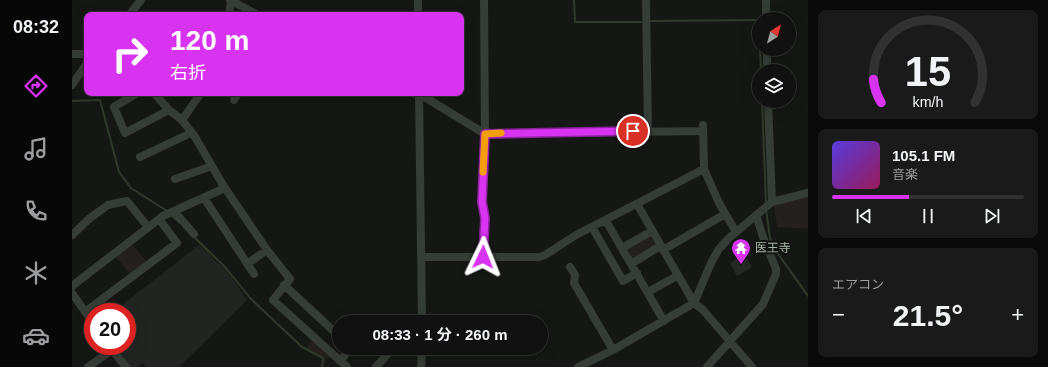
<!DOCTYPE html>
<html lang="ja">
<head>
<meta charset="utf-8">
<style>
  body { margin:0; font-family:Helvetica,"Noto Sans JP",sans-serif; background:#191a19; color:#f1f3f6; height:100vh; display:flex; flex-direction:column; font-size:15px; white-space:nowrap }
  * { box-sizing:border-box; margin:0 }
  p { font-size:13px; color:#9c9d9f }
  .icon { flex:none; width:22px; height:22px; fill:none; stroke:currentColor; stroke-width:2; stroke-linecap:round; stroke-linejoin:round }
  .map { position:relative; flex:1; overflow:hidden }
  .panel { display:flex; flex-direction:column; gap:10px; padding:10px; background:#090909; width:240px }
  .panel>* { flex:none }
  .top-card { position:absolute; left:12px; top:12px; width:380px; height:84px; border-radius:8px; box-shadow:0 4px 16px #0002,0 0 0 1px #303130; background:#d733f0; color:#fff; overflow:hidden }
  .needle { width:26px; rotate:36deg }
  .tools { position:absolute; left:680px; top:12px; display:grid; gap:8px }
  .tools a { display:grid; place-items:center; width:44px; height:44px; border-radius:50%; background:#101110; box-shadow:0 4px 16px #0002,0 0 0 1px #303130; font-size:20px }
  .speed { position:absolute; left:12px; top:303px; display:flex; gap:8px; font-size:20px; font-weight:700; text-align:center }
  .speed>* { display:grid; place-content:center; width:52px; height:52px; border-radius:50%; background:#101110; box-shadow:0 4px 16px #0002,0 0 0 1px #303130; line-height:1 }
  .speed .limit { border:6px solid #d22; background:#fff; color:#111 }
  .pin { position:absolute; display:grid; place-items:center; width:34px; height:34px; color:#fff; margin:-17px; border:2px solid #fff; border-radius:50%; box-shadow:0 1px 4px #0007 }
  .me { position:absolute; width:44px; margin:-22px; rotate:2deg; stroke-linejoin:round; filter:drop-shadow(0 0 3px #0008) }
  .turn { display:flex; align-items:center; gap:14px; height:84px; padding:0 20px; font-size:18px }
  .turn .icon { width:52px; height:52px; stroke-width:2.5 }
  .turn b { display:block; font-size:28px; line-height:34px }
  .big { font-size:30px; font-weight:700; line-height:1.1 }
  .panel .widget { flex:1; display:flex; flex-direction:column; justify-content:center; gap:6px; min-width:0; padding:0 14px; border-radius:8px; background:#191a19 }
  .panel .dial { align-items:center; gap:0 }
  .dial svg { height:104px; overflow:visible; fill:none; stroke:#303130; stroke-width:7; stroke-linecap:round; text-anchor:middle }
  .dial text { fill:#f1f3f6; stroke:none }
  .song { display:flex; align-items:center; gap:12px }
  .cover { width:48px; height:48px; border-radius:6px; background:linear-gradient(135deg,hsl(250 70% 55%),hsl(330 70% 35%)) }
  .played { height:4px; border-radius:2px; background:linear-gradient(90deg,#d733f0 40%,#303130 40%) }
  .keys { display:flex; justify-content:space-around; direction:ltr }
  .heat { display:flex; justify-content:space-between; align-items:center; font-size:22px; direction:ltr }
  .trip { position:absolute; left:260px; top:315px; width:216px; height:40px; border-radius:20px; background:#101110; box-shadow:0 4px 16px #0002,0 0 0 1px #303130; font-weight:700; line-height:40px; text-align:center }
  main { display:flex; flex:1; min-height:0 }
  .tabs { display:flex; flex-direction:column; width:72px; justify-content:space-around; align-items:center; background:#060706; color:#9c9d9f }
  .tabs .icon { width:28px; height:28px }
  .tabs .current { color:#d733f0 }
  .tabs b { font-size:18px; color:#f1f3f6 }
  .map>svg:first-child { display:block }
  .built { fill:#212421 }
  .green { fill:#24201e }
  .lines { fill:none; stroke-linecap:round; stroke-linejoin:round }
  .stream { stroke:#303a2b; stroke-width:2 }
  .building { fill:#252825 }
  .minor { stroke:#363c36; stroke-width:8 }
  .route-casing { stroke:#8c219c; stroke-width:10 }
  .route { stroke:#d733f0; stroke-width:7 }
  .slow { stroke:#f59e0b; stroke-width:7 }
  .labels { text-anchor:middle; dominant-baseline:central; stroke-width:4; stroke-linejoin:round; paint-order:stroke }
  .poi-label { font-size:12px; fill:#a8b7a7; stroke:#101210; text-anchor:start }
</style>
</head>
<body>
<main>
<nav class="tabs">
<b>08:32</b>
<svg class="icon current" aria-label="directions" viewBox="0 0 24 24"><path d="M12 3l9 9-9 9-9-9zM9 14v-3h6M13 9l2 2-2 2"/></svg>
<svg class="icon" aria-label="music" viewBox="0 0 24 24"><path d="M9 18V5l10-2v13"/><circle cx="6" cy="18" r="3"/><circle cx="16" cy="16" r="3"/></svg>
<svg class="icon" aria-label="phone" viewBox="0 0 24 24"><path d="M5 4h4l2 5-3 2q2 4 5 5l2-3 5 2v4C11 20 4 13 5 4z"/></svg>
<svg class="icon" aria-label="climate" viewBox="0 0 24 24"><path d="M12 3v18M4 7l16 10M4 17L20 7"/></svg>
<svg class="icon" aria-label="car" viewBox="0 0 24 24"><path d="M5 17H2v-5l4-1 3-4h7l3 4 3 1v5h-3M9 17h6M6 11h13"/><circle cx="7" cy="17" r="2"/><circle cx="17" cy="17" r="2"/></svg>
</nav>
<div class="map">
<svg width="736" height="367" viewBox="0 0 736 367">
  <rect width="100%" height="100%" fill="#151715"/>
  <path class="built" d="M 127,245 L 138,254 L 144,262 L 154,269 L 175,300 L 107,367 L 75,367 L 70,363 L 65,367 L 56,367 L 40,346 L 55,346 L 55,312 L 41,312 Z"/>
  <path class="green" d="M 736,196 L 736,229 L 705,227 L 702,207 L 704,203 Z
    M 578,236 L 583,245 L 559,259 L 554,250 Z
    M 59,243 L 75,262 L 59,275 L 43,256 Z
    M 241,339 L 258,356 L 252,363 L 252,358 L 234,348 Z"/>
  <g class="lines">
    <path class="stream" d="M 502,0 L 503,22 L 569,22
      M 579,21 L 687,20
      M 688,49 L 689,71
      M 0,101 L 28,100 L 47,172 L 59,188 L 95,211
      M 690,101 L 694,204
      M 694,210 L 698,238 L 704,251 L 736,296
      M 99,215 L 108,223
      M 121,236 L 154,268 L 178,298 L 230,347 L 251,358 L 250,367"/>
  </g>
  <path class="building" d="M 672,254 L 680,267 L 665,276 L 658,263 Z"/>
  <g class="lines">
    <path class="minor" d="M 158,0 L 186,15
      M 346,0 L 346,15
      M 574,0 L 576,131
      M 694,0 L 694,19
      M 57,15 L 69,0
      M 157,15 L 159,1
      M 695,49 L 695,71
      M 0,54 L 15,54
      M 0,85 L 15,63
      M 65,93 L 42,107 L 53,133 L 97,110
      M 82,93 L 97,110 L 110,120 L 123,137 L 151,185 L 195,250 L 218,279 L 201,300 L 275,367
      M 341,93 L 351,96 L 413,134 L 631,131
      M 347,93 L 350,322
      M 162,100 L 166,93
      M 696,101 L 700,202
      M 110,120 L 129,93
      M 631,125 L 632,169 L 647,203 L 664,232
      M 68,157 L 119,133
      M 103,179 L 140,166
      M 132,198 L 182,274
      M 565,204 L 622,303 L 631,310 L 680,367
      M 102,211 L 122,234
      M 534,221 L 592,321
      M 520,227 L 551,281 L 565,273
      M 0,235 L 18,218 L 36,205 L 55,201 L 76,227
      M 550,248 L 580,231
      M 591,250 L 653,214
      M 349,257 L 467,257 L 473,255 L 504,235 L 632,169
      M 411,257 L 413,218 L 410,202 L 413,134 L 412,0
      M 175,264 L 195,250
      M 559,264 L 588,246
      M 498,267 L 503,275 L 502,283 L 541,350
      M 212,285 L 267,336
      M 0,286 L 91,216 L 153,188
      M 576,292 L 605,276
      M 0,293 L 21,323
      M 13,312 L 105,243 L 87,219
      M 37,346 L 54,367
      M 268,361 L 279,348
      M 16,367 L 40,350
      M 304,367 L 321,348
      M 349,367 L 350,348
      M 506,367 L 541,350 L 622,303 L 640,261 L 647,249 L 657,238 L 700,202 L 736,193
      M 635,367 L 691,304 L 704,274 L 704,269 L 691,237 L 684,215"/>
  </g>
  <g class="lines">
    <defs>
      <path id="route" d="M 411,257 L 413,218 L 410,202 L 413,134 L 561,131"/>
    </defs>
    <use href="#route" class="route-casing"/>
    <use href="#route" class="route"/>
    <path class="slow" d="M 411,172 L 413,134 L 429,133"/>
  </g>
  <defs>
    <symbol id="temple-pin" viewBox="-11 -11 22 30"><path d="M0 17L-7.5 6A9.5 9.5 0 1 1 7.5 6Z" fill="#d733f0" stroke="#101210"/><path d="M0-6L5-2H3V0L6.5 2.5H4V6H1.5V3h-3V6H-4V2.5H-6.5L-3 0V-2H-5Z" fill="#fff"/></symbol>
  </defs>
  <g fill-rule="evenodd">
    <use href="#temple-pin" x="658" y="237" width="22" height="30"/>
  </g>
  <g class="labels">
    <g class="poi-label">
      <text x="683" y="248">医王寺</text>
    </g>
  </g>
</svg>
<div class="tools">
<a><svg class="needle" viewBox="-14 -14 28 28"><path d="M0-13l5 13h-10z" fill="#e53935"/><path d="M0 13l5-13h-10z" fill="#9c9d9f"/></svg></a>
<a><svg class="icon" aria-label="layers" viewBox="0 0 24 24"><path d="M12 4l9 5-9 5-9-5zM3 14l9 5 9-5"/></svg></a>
</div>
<div class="speed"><div class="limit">20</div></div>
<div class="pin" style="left:561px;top:131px;background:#d93025"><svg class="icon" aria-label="arrive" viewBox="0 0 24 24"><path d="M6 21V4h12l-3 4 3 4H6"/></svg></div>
<svg class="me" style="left:411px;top:257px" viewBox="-20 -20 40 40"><path d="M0-17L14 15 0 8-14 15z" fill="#d733f0" stroke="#fff" stroke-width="4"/></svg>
<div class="trip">08:33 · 1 分 · 260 m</div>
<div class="top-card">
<div class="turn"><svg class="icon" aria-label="right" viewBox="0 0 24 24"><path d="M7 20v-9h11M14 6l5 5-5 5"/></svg><div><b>120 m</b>右折</div></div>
</div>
</div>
<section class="panel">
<div class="widget dial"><svg viewBox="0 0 100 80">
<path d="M14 69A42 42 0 1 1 86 69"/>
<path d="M14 69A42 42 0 0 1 8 51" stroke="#d733f0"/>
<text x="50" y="56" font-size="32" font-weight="700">15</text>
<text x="50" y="72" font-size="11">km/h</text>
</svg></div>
<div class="widget">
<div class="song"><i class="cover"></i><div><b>105.1 FM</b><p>音楽</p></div></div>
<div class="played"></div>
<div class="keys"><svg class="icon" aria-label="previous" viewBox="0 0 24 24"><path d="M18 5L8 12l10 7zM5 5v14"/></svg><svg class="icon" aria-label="pause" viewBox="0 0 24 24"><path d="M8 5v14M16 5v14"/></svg><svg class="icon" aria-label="next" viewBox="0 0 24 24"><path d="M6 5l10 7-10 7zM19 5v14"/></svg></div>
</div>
<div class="widget"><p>エアコン</p>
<div class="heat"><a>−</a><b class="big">21.5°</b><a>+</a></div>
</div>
</section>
</main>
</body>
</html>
